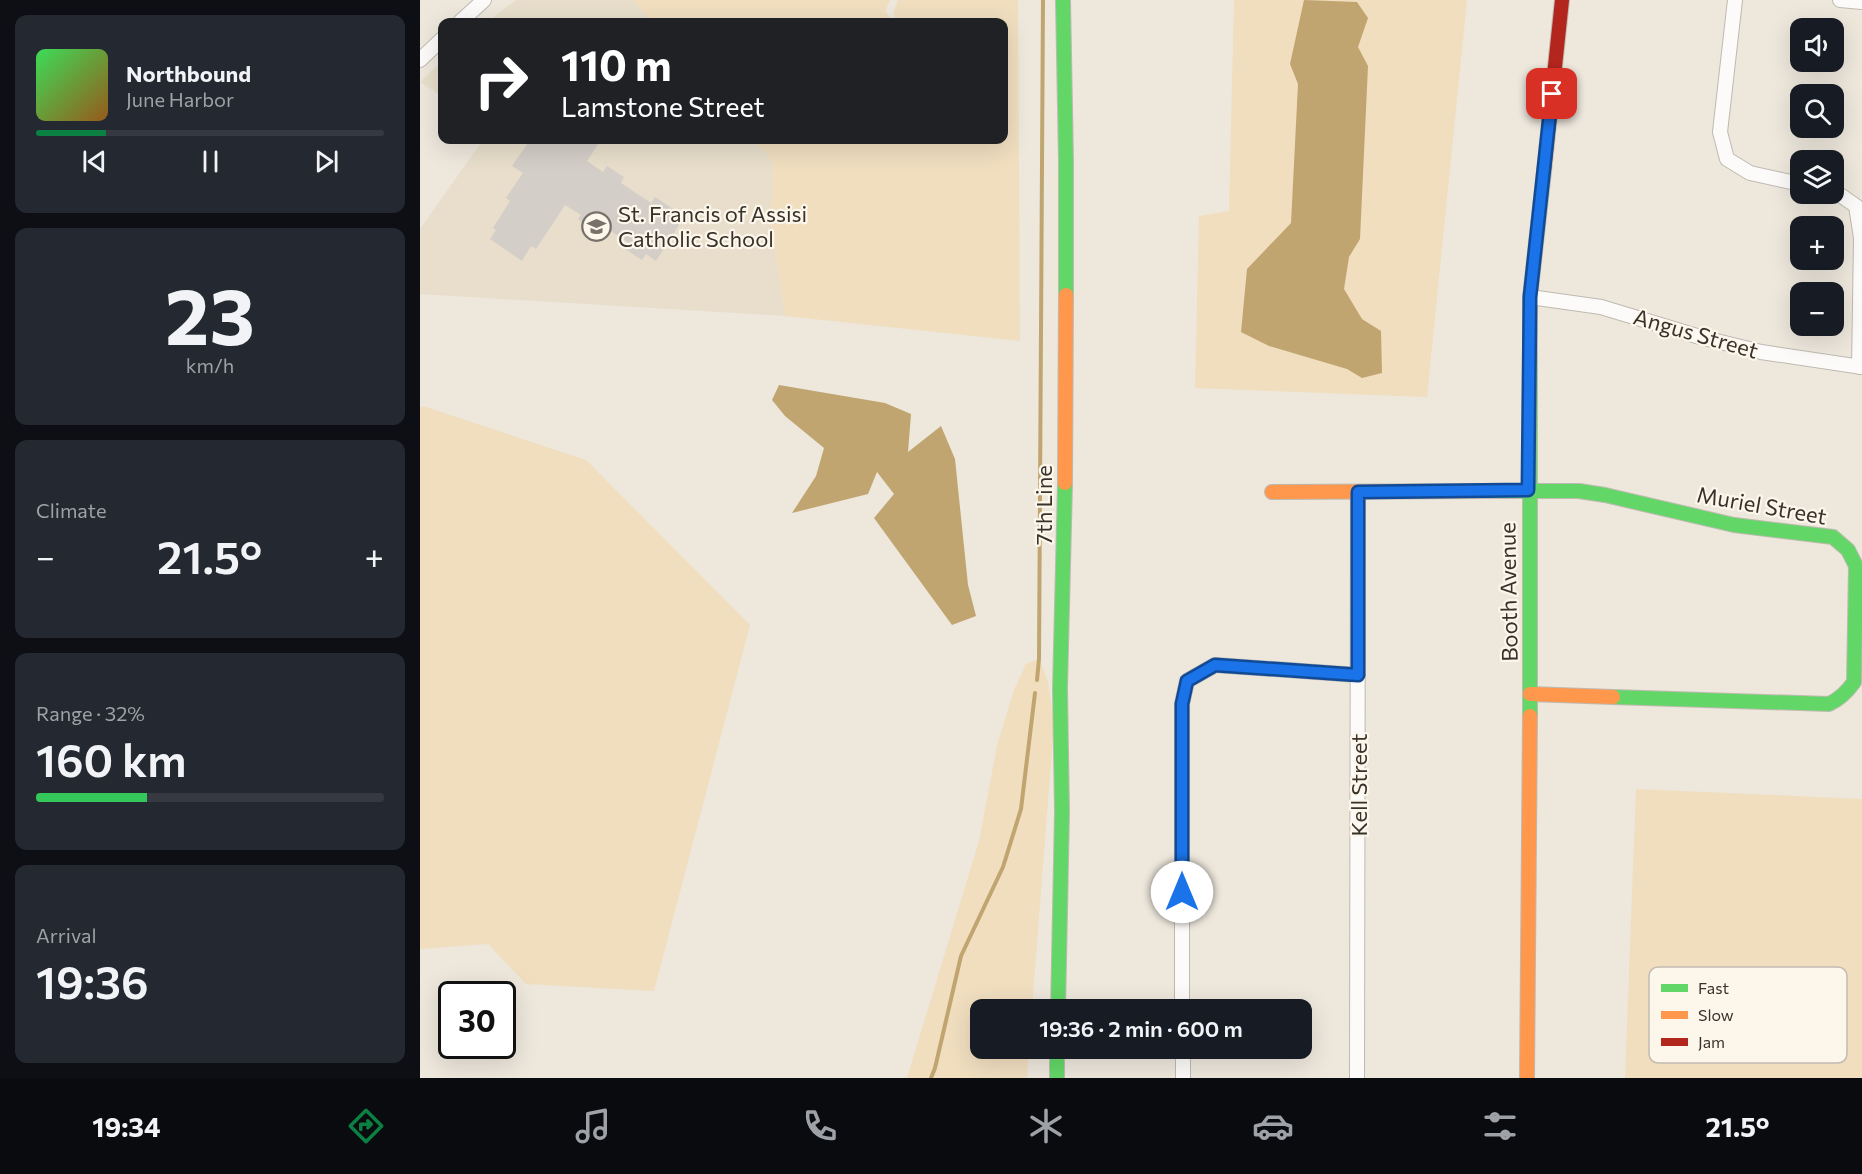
<!DOCTYPE html>
<html lang="en">
<head>
<meta charset="utf-8">
<style>
  body { margin:0; font-family:Commissioner,sans-serif; background:#242831; color:#f1f3f6; height:100vh; display:flex; flex-direction:column; font-size:22px; white-space:nowrap }
  * { box-sizing:border-box; margin:0 }
  p { font-size:20px; color:#9ea1a6 }
  .icon { flex:none; width:33px; height:33px; fill:none; stroke:currentColor; stroke-width:2; stroke-linecap:round; stroke-linejoin:round }
  .map { position:relative; flex:1; overflow:hidden }
  .sheet { display:flex; flex-direction:column; gap:15px; padding:15px; background:#0d0f14; width:420px }
  .sheet>* { flex:none }
  .banner { position:absolute; left:18px; top:18px; width:570px; height:126px; border-radius:12px; box-shadow:0 6px 24px #0002; background:#202124; color:#fff; overflow:hidden }
  .fabs { position:absolute; left:1370px; top:18px; display:grid; gap:12px }
  .fabs a { display:grid; place-items:center; width:54px; height:54px; border-radius:12px; background:#171b24; box-shadow:0 6px 24px #0002; font-size:30px }
  .speed { position:absolute; left:18px; top:981px; display:flex; gap:12px; font-size:30px; font-weight:700; text-align:center }
  .speed>* { display:grid; place-content:center; width:78px; height:78px; border-radius:50%; background:#171b24; box-shadow:0 6px 24px #0002; line-height:1 }
  .speed .limit { border:3px solid #111; border-radius:9px; background:#fff; color:#111 }
  .pin { position:absolute; display:grid; place-items:center; width:51px; height:51px; color:#fff; margin:-26px; border-radius:12px; box-shadow:0 3px 9px #0006 }
  .me { position:absolute; width:66px; margin:-33px; rotate:0deg; stroke-linejoin:round; filter:drop-shadow(0 0 4px #0008) }
  .turn { display:flex; align-items:center; gap:21px; height:126px; padding:0 24px; font-size:27px }
  .turn .icon { width:78px; height:78px; stroke-width:2.5 }
  .turn b { display:block; font-size:42px; line-height:51px }
  .big { font-size:45px; font-weight:600; line-height:1.1 }
  .sheet .card { flex:1; display:flex; flex-direction:column; justify-content:center; gap:9px; min-width:0; padding:0 21px; border-radius:12px; background:#242831 }
  .sheet .dial { align-items:center; gap:0 }
  .dial b { font-size:78px; line-height:1 }
  .song { display:flex; align-items:center; gap:18px }
  .cover { width:72px; height:72px; border-radius:9px; background:linear-gradient(135deg,hsl(130 70% 55%),hsl(30 70% 35%)) }
  .played { height:6px; border-radius:3px; background:linear-gradient(90deg,#0b8043 20%,#363941 20%) }
  .keys { display:flex; justify-content:space-around; direction:ltr }
  .heat { display:flex; justify-content:space-between; align-items:center; font-size:33px; direction:ltr }
  .charge { height:9px; border-radius:4px; background:linear-gradient(90deg,#34c759 32%,#363941 0) }
  .trip { position:absolute; left:550px; top:999px; width:342px; height:60px; border-radius:12px; background:#171b24; box-shadow:0 6px 24px #0002; font-weight:600; line-height:60px; text-align:center }
  .dock { display:flex; height:96px; justify-content:space-around; align-items:center; background:#090b0e; color:#9ea1a6 }
  .dock .icon { width:42px; height:42px }
  .dock .on { color:#0b8043 }
  .dock b { font-size:27px; color:#f1f3f6 }
  main { display:flex; flex:1; min-height:0 }
  .map>svg:first-child { display:block }
  .built { fill:#e8decb }
  .green { fill:#f0debf }
  .water { fill:#c1a571 }
  .lines { fill:none; stroke-linecap:round; stroke-linejoin:round }
  .stream { stroke:#c1a571; stroke-width:4 }
  .building { fill:#d3cec7 }
  .street-casing { stroke:#bfbab1; stroke-width:16 }
  .fast-casing { stroke:#bfbab1; stroke-width:16 }
  .slow-casing { stroke:#bfbab1; stroke-width:16 }
  .jam-casing { stroke:#bfbab1; stroke-width:16 }
  .street { stroke:#fcfbfa; stroke-width:14 }
  .fast { stroke:#63d668; stroke-width:14 }
  .slow { stroke:#ff974d; stroke-width:14 }
  .jam { stroke:#b3261e; stroke-width:14 }
  .route-casing { stroke:#114b97; stroke-width:15 }
  .route { stroke:#1a73e8; stroke-width:10 }
  .labels { text-anchor:middle; dominant-baseline:central; stroke-width:4.5; stroke-linejoin:round; paint-order:stroke }
  .poi-label { font-size:22px; fill:#37322b; stroke:#fdf6eb; text-anchor:start }
  .street-label { font-size:22px; fill:#37322b; stroke:#fdf6eb }
  .key { fill:#fdf6eb; stroke:#c2bbb1; stroke-width:1.5 }
  .key-label { font-size:16px; fill:#37322b }
</style>
</head>
<body>
<main>
<section class="sheet">
<div class="card">
<div class="song"><i class="cover"></i><div><b>Northbound</b><p>June Harbor</p></div></div>
<div class="played"></div>
<div class="keys"><svg class="icon" aria-label="previous" viewBox="0 0 24 24"><path d="M18 5L8 12l10 7zM5 5v14"/></svg><svg class="icon" aria-label="pause" viewBox="0 0 24 24"><path d="M8 5v14M16 5v14"/></svg><svg class="icon" aria-label="next" viewBox="0 0 24 24"><path d="M6 5l10 7-10 7zM19 5v14"/></svg></div>
</div>
<div class="card dial"><b>23</b><p>km/h</p></div>
<div class="card"><p>Climate</p>
<div class="heat"><a>−</a><b class="big">21.5°</b><a>+</a></div>
</div>
<div class="card"><p>Range · 32%</p><b class="big">160 km</b><div class="charge"></div></div>
<div class="card"><p>Arrival</p><b class="big">19:36</b></div>
</section>
<div class="map">
<svg width="1442" height="1078" viewBox="0 0 1442 1078">
  <rect width="100%" height="100%" fill="#ede7dc"/>
  <path class="built" d="M 96,0 L 213,0 L 232,22 L 67,22 Z
    M 22,61 L 22,96 L 0,82 Z
    M 63,140 L 334,140 L 353,162 L 351,223 L 365,316 L 0,294 L 0,229 Z"/>
  <path class="green" d="M 213,0 L 470,0 L 465,11 L 473,22 L 232,22 Z
    M 478,0 L 598,0 L 600,341 L 365,316 L 351,223 L 353,162 L 334,140 L 584,140 L 584,22 L 480,22 L 473,14 Z
    M 814,0 L 1047,0 L 1007,397 L 775,388 L 779,216 L 809,211 Z
    M 3,406 L 166,460 L 330,625 L 234,991 L 106,984 L 68,944 L 0,949 L 0,408 Z
    M 619,659 L 628,681 L 634,724 L 612,1009 L 561,1010 L 561,1048 L 609,1049 L 607,1078 L 487,1078 L 559,841 L 577,746 L 594,690 L 606,664 Z
    M 1216,789 L 1442,799 L 1442,1078 L 1205,1078 Z"/>
  <path class="water" d="M 884,0 L 937,2 L 948,18 L 938,47 L 948,66 L 940,239 L 929,257 L 924,289 L 942,319 L 961,331 L 962,373 L 942,378 L 927,369 L 849,346 L 821,332 L 827,269 L 871,223 L 878,84 L 870,64 Z
    M 359,385 L 465,403 L 491,414 L 488,452 L 521,426 L 535,459 L 548,585 L 556,616 L 532,625 L 454,518 L 474,494 L 457,472 L 448,494 L 372,513 L 396,476 L 404,448 L 365,416 L 352,400 Z"/>
  <g class="lines">
    <path class="stream" d="M 617,680 L 619,659 L 623,0
      M 511,1078 L 515,1068 L 541,956 L 583,867 L 601,809 L 615,693"/>
  </g>
  <path class="building" d="M 110,140 L 181,140 L 167,161 L 183,172 L 187,166 L 204,177 L 201,183 L 231,203 L 235,197 L 253,209 L 250,215 L 261,222 L 236,261 L 226,254 L 222,260 L 205,249 L 209,243 L 174,220 L 170,227 L 158,219 L 161,215 L 145,205 L 116,249 L 111,246 L 102,261 L 70,239 L 76,230 L 73,228 L 90,201 L 86,198 L 103,173 L 92,166 Z"/>
  <g class="lines">
    <defs>
      <path id="street" d="M 1315,0 L 1300,132 L 1307,159 L 1330,173 L 1380,184
        M 1420,0 L 1442,2
        M 40,22 L 64,0
        M 0,60 L 22,39
        M 1413,190 L 1436,206 L 1441,238 L 1439,367
        M 1110,297 L 1181,307 L 1280,337 L 1341,352 L 1442,367
        M 762,1010 L 762,704 L 767,681 L 795,665 L 938,675
        M 763,1048 L 763,1078
        M 937,1078 L 938,492"/>
      <path id="fast" d="M 643,0 L 646,161 L 646,295
        M 1067,491 L 1159,491 L 1185,495 L 1314,525 L 1413,537 L 1428,550 L 1436,566 L 1434,682 C 1427,692 1420,699 1409,704 L 1193,697
        M 1110,716 L 1110,297 L 1124,171
        M 638,1010 L 642,812 L 640,689 L 645,483
        M 637,1048 L 637,1078"/>
      <path id="slow" d="M 645,483 L 646,295
        M 852,492 L 1067,491
        M 1110,694 L 1193,697
        M 1107,1078 L 1110,716"/>
      <path id="jam" d="M 1124,171 L 1142,0"/>
    </defs>
    <use href="#street" class="street-casing"/>
    <use href="#fast" class="fast-casing"/>
    <use href="#slow" class="slow-casing"/>
    <use href="#jam" class="jam-casing"/>
    <use href="#street" class="street"/>
    <use href="#fast" class="fast"/>
    <use href="#slow" class="slow"/>
    <use href="#jam" class="jam"/>
  </g>
  <g class="lines">
    <defs>
      <path id="route" d="M 762,892 L 762,704 L 767,681 L 795,665 L 938,675 L 938,492 L 1108,490 L 1110,297 L 1132,94"/>
    </defs>
    <use href="#route" class="route-casing"/>
    <use href="#route" class="route"/>
  </g>
  <defs>
    <symbol id="school-ring" viewBox="-11 -11 22 22"><circle r="9.5" fill="#fdf6eb" stroke="#777169" stroke-width="1.5"/><path d="M0-5L7-2L0 1L-7-2ZM-4 1L0 2.5L4 1V4Q0 6-4 4Z" fill="#777169"/></symbol>
  </defs>
  <g fill-rule="evenodd">
    <use href="#school-ring" x="160" y="210" width="33" height="33"/>
  </g>
  <g class="labels">
    <g class="poi-label">
      <text x="198" y="213">St. Francis of Assisi<tspan x="198" dy="25">Catholic School</tspan></text>
    </g>
    <g class="street-label">
      <text transform="translate(1276 333) rotate(16)">Angus Street</text>
      <text transform="translate(623 505) rotate(-90)">7th Line</text>
      <text transform="translate(1342 505) rotate(10)">Muriel Street</text>
      <text transform="translate(1088 592) rotate(-91)">Booth Avenue</text>
      <text transform="translate(938 785) rotate(-90)">Kell Street</text>
    </g>
  </g>
  <rect x="1229" y="967" width="198" height="96" rx="9" class="key"/>
  <rect x="1241" y="984" width="27" height="8" fill="#63d668"/>
  <rect x="1241" y="1011" width="27" height="8" fill="#ff974d"/>
  <rect x="1241" y="1038" width="27" height="8" fill="#b3261e"/>
  <g class="key-label">
    <text x="1278" y="994">Fast</text>
    <text x="1278" y="1021">Slow</text>
    <text x="1278" y="1048">Jam</text>
  </g>
</svg>
<div class="fabs">
<a><svg class="icon" aria-label="sound" viewBox="0 0 24 24"><path d="M4 9h4l5-4v14l-5-4H4zM17 9q2 3 0 6"/></svg></a>
<a><svg class="icon" aria-label="search" viewBox="0 0 24 24"><circle cx="10" cy="10" r="6"/><path d="M15 15l6 6"/></svg></a>
<a><svg class="icon" aria-label="layers" viewBox="0 0 24 24"><path d="M12 4l9 5-9 5-9-5zM3 14l9 5 9-5"/></svg></a>
<a>+</a>
<a>−</a>
</div>
<div class="speed"><div class="limit">30</div></div>
<div class="pin" style="left:1132px;top:94px;background:#d93025"><svg class="icon" aria-label="arrive" viewBox="0 0 24 24"><path d="M6 21V4h12l-3 4 3 4H6"/></svg></div>
<svg class="me" style="left:762px;top:892px" viewBox="-20 -20 40 40"><circle r="19" fill="#fff"/><path d="M0-13L10 11 0 6-10 11z" fill="#1a73e8"/></svg>
<div class="trip">19:36 · 2 min · 600 m</div>
<div class="banner">
<div class="turn"><svg class="icon" aria-label="right" viewBox="0 0 24 24"><path d="M7 20v-9h11M14 6l5 5-5 5"/></svg><div><b>110 m</b>Lamstone Street</div></div>
</div>
</div>
</main>
<nav class="dock">
<b>19:34</b>
<svg class="icon on" aria-label="directions" viewBox="0 0 24 24"><path d="M12 3l9 9-9 9-9-9zM9 14v-3h6M13 9l2 2-2 2"/></svg>
<svg class="icon" aria-label="music" viewBox="0 0 24 24"><path d="M9 18V5l10-2v13"/><circle cx="6" cy="18" r="3"/><circle cx="16" cy="16" r="3"/></svg>
<svg class="icon" aria-label="phone" viewBox="0 0 24 24"><path d="M5 4h4l2 5-3 2q2 4 5 5l2-3 5 2v4C11 20 4 13 5 4z"/></svg>
<svg class="icon" aria-label="climate" viewBox="0 0 24 24"><path d="M12 3v18M4 7l16 10M4 17L20 7"/></svg>
<svg class="icon" aria-label="car" viewBox="0 0 24 24"><path d="M5 17H2v-5l4-1 3-4h7l3 4 3 1v5h-3M9 17h6M6 11h13"/><circle cx="7" cy="17" r="2"/><circle cx="17" cy="17" r="2"/></svg>
<svg class="icon" aria-label="filters" viewBox="0 0 24 24"><path d="M4 7h16M4 17h16"/><circle cx="9" cy="7" r="2"/><circle cx="15" cy="17" r="2"/></svg>
<b>21.5°</b>
</nav>
</body>
</html>
